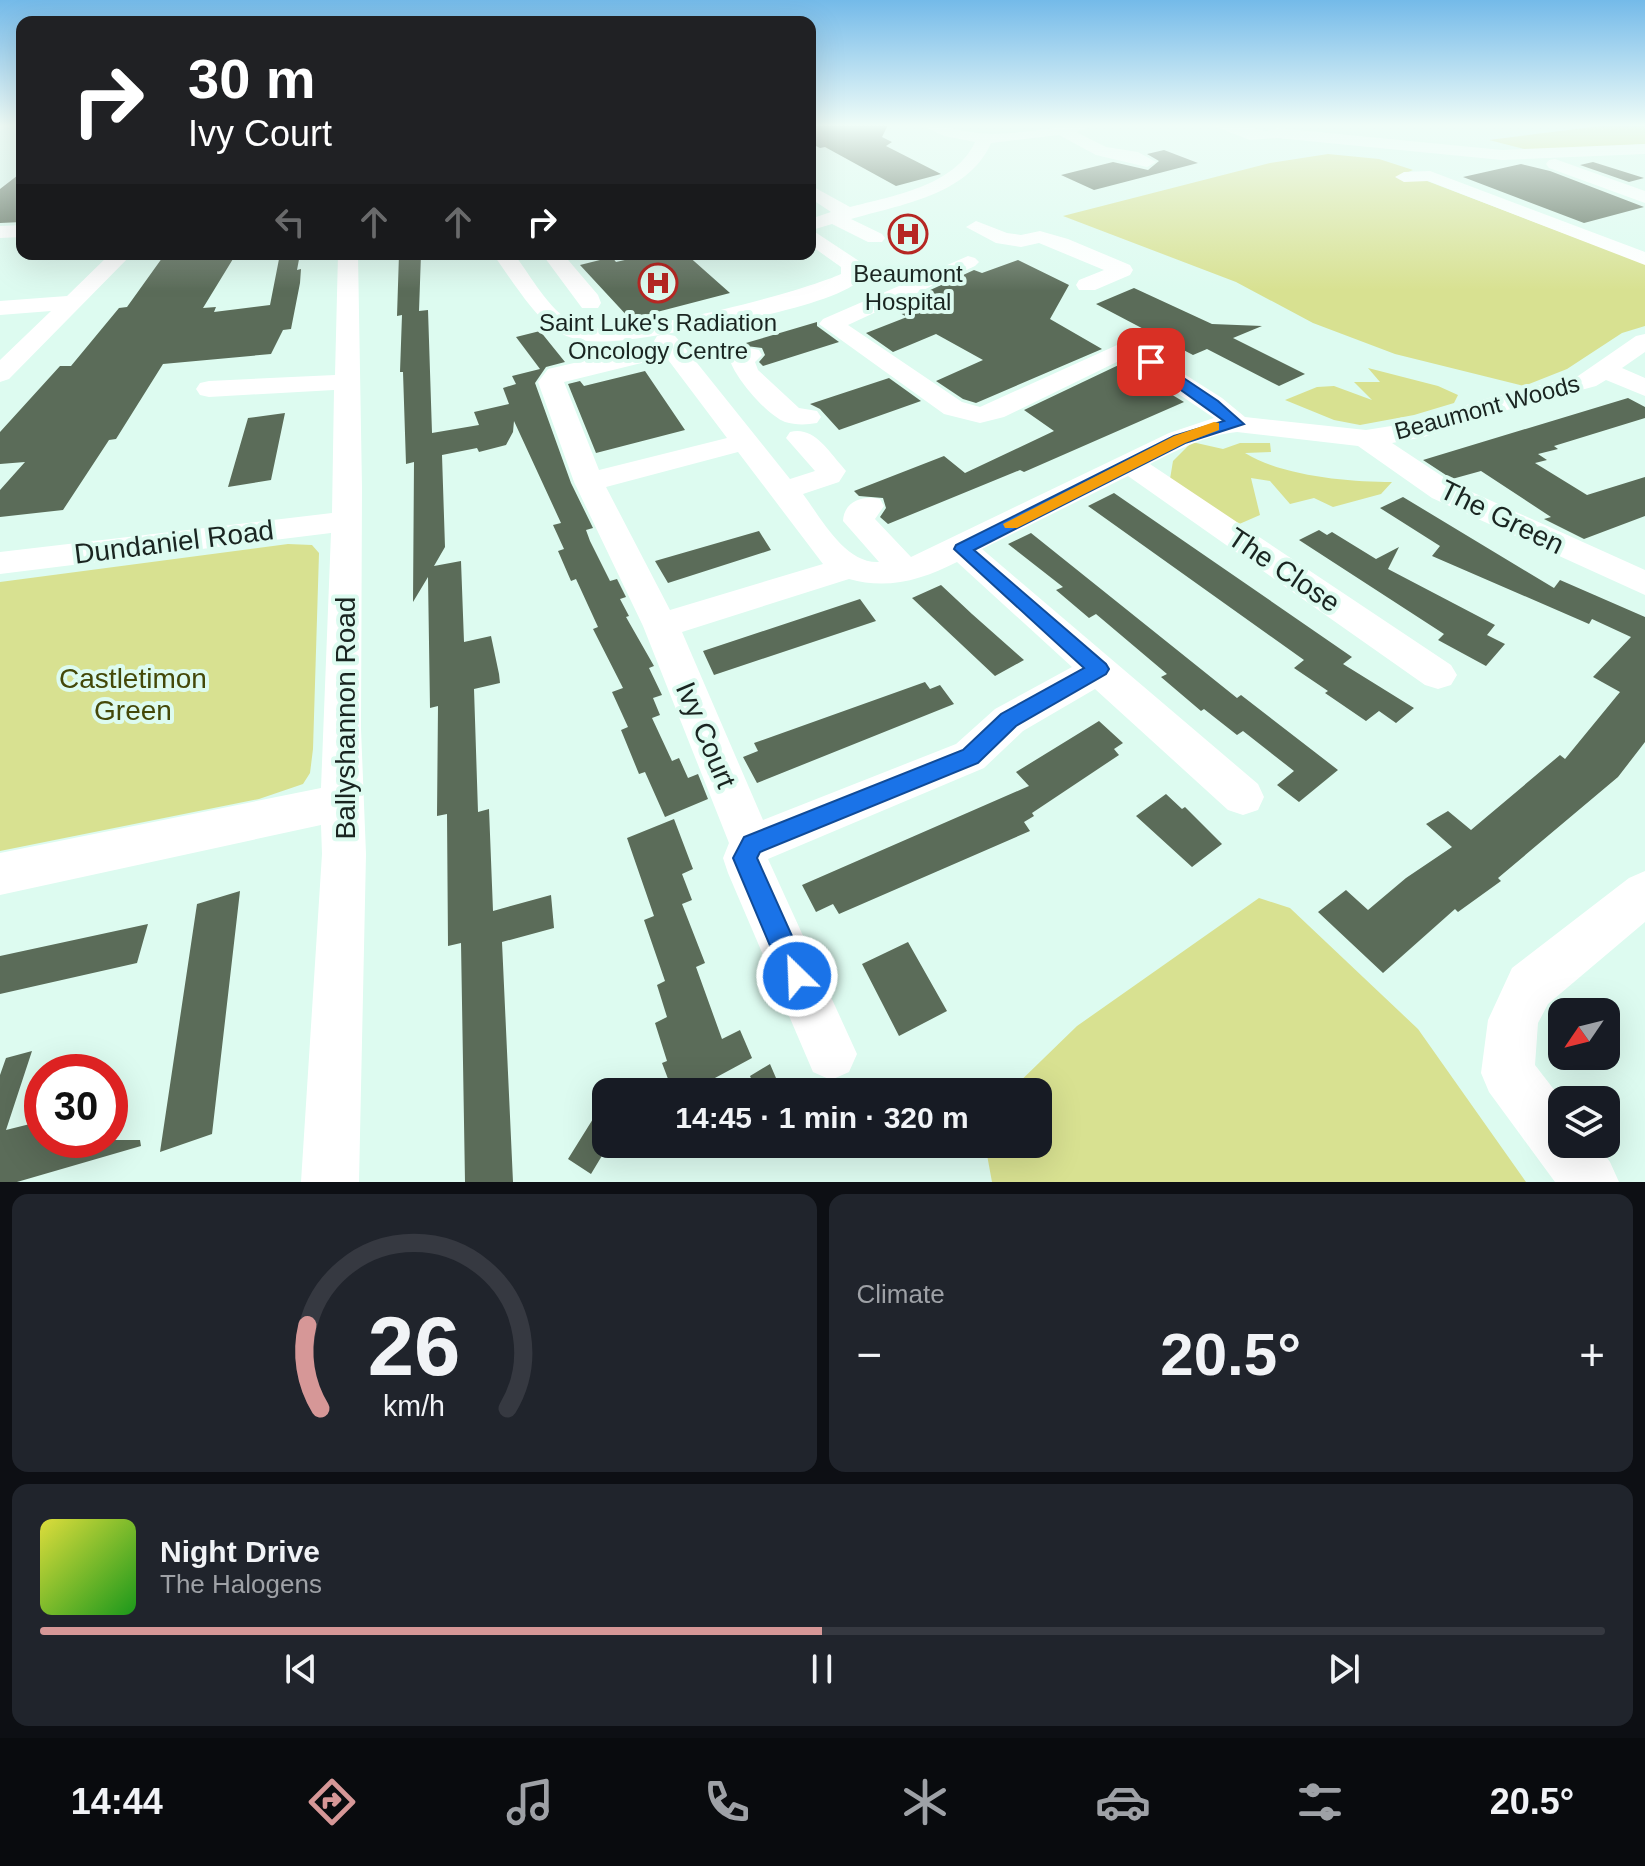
<!DOCTYPE html>
<html lang="en">
<head>
<meta charset="utf-8">
<style>
  body { margin:0; font-family:Helvetica,sans-serif; background:#20242c; color:#f1f3f6; height:100vh; display:flex; flex-direction:column; font-size:30px; white-space:nowrap }
  * { box-sizing:border-box; margin:0 }
  p { font-size:26px; color:#9ea1a6 }
  .icon { flex:none; width:44px; height:44px; fill:none; stroke:currentColor; stroke-width:2; stroke-linecap:round; stroke-linejoin:round }
  .map { position:relative; height:1182px; overflow:hidden }
  .side { display:flex; flex-direction:column; gap:12px; padding:12px; background:#0d0f14; flex:1 }
  .side>* { flex:none }
  .top-card { position:absolute; left:16px; top:16px; width:800px; height:244px; border-radius:16px; box-shadow:0 8px 32px #0002; background:#202124; color:#fff; overflow:hidden }
  .needle { width:52px; rotate:235deg }
  .controls { position:absolute; left:1548px; top:998px; display:grid; gap:16px }
  .controls a { display:grid; place-items:center; width:72px; height:72px; border-radius:16px; background:#171b24; box-shadow:0 8px 32px #0002; font-size:40px }
  .speed { position:absolute; left:24px; top:1054px; display:flex; gap:16px; font-size:40px; font-weight:700; text-align:center }
  .speed>* { display:grid; place-content:center; width:104px; height:104px; border-radius:50%; background:#171b24; box-shadow:0 8px 32px #0002; line-height:1 }
  .speed .limit { border:12px solid #d22; background:#fff; color:#111 }
  .pin { position:absolute; display:grid; place-items:center; width:68px; height:68px; color:#fff; margin:-34px; border-radius:16px; box-shadow:0 4px 12px #0006 }
  .me { position:absolute; width:88px; margin:-44px; rotate:336deg; stroke-linejoin:round; filter:drop-shadow(0 0 6px #0008) }
  .turn { display:flex; align-items:center; gap:28px; height:168px; padding:0 40px; font-size:36px }
  .turn .icon { width:104px; height:104px; stroke-width:2.5 }
  .turn b { display:block; font-size:56px; line-height:68px }
  .lanes { display:flex; align-items:center; height:76px; padding:0 40px; background:#0003; justify-content:center; gap:40px; direction:ltr }
  .lanes .off { opacity:.35 }
  .big { font-size:60px; font-weight:700; line-height:1.1 }
  .side .tile { flex:1; display:flex; flex-direction:column; justify-content:center; gap:12px; min-width:0; padding:0 28px; border-radius:16px; background:#20242c }
  .side .dial { align-items:center; gap:0 }
  .dial svg { height:208px; overflow:visible; fill:none; stroke:#363941; stroke-width:7; stroke-linecap:round; text-anchor:middle }
  .dial text { fill:#f1f3f6; stroke:none }
  .song { display:flex; align-items:center; gap:24px }
  .cover { width:96px; height:96px; border-radius:12px; background:linear-gradient(135deg,hsl(60 70% 55%),hsl(120 70% 35%)) }
  .played { height:8px; border-radius:4px; background:linear-gradient(90deg,#d69797 50%,#363941 50%) }
  .keys { display:flex; justify-content:space-around; direction:ltr }
  .heat { display:flex; justify-content:space-between; align-items:center; font-size:44px; direction:ltr }
  .side .tiles { flex:1; display:grid; gap:12px; grid-template-columns:1fr 1fr }
  .tile:last-child { grid-column:span 2 }
  .trip { position:absolute; left:592px; top:1078px; width:460px; height:80px; border-radius:16px; background:#171b24; box-shadow:0 8px 32px #0002; font-weight:700; line-height:80px; text-align:center }
  .tabs { display:flex; height:128px; justify-content:space-around; align-items:center; background:#090b0e; color:#9ea1a6 }
  .tabs .icon { width:56px; height:56px }
  .tabs .on { color:#d69797 }
  .tabs b { font-size:36px; color:#f1f3f6 }
  .map>svg:first-child { display:block }
  .green { fill:#d8e191 }
  .building { fill:#5b6c59 }
  .lines { fill:none; stroke-linecap:round; stroke-linejoin:round }
  .minor { fill:#fff; fill-rule:evenodd }
  .route { fill:#1a73e8; stroke:#114b97; stroke-width:2 }
  .slow { fill:#f59e0b }
  .labels { text-anchor:middle; dominant-baseline:central; stroke-width:8; stroke-linejoin:round; paint-order:stroke }
  .far-poi-label { font-size:24px; fill:#1a2521; stroke:#ddfbf0 }
  .far-street-label { font-size:24px; fill:#1a2521; stroke:#ddfbf0 }
  .street-label { font-size:28px; fill:#1a2521; stroke:#ddfbf0 }
  .park-label { font-size:28px; fill:#444808; stroke:#ddfbf0 }
</style>
</head>
<body>
<div class="map">
<svg width="1645" height="1182" viewBox="0 0 1645 1182">
  <rect width="100%" height="100%" fill="#ddfbf0"/>
  <path class="green" d="M 1608,125 L 1645,125 L 1645,144 L 1536,152 L 1489,140 Z
    M 1328,154 L 1379,159 L 1413,170 L 1406,173 L 1645,264 L 1645,326 L 1622,333 L 1567,369 L 1524,386 L 1395,354 L 1313,323 L 1236,282 L 1063,216 L 1270,163 Z
    M 1368,368 L 1438,386 L 1458,395 L 1454,403 L 1414,415 L 1360,425 L 1334,420 L 1285,400 L 1317,387 L 1334,386 L 1372,400 L 1354,382 L 1380,382 Z
    M 1192,442 L 1223,449 L 1240,443 L 1270,443 L 1271,452 L 1245,453 C 1282,476 1348,482 1392,482 L 1381,494 L 1333,507 L 1314,498 L 1290,504 L 1270,481 L 1251,478 L 1260,515 L 1237,525 L 1169,485 L 1173,461 Z
    M 288,544 L 312,545 L 319,553 L 313,749 L 310,773 L 303,784 L 259,799 L 0,851 L 0,582 Z
    M 1259,898 L 1290,908 L 1418,1029 L 1526,1182 L 992,1182 L 985,1144 L 1038,1144 L 1038,1092 L 1011,1090 L 1077,1026 Z"/>
  <path class="building" d="M 810,125 L 888,125 L 882,137 L 892,142 L 886,146 L 941,174 L 896,186 L 825,147 L 820,148 L 810,143 Z
    M 1164,150 L 1198,163 L 1094,190 L 1061,175 L 1113,162 L 1148,170 L 1159,161 L 1147,154 Z
    M 1593,162 L 1644,178 L 1629,182 L 1580,165 Z
    M 1521,164 L 1550,171 L 1644,207 L 1584,223 L 1463,177 Z
    M 22,172 L 22,222 L 0,223 L 0,189 Z
    M 165,254 L 236,254 L 203,308 L 216,307 L 214,312 L 270,305 L 280,254 L 300,254 L 297,270 L 301,269 L 300,283 L 291,329 L 283,330 L 271,354 L 163,364 L 116,439 L 109,440 L 63,510 L 0,517 L 0,490 L 25,462 L 0,464 L 0,432 L 60,366 L 71,366 L 119,308 L 127,307 Z
    M 399,254 L 421,254 L 419,311 L 428,310 L 432,433 L 479,425 L 474,412 L 509,404 L 503,388 L 516,384 L 512,376 L 540,369 L 516,337 L 540,331 L 565,362 L 546,367 L 535,383 L 571,483 L 593,528 L 586,530 L 590,541 L 610,581 L 617,579 L 626,597 L 620,599 L 629,616 L 626,617 L 654,666 L 649,668 L 662,695 L 653,698 L 660,715 L 652,718 L 672,761 L 679,758 L 688,778 L 698,774 L 708,799 L 665,817 L 645,772 L 639,774 L 621,730 L 628,727 L 612,692 L 623,688 L 593,629 L 598,627 L 576,579 L 571,581 L 558,551 L 564,549 L 553,525 L 561,523 L 514,421 L 513,432 L 506,445 L 479,452 L 477,448 L 442,455 L 445,547 L 434,566 L 461,561 L 464,642 L 491,636 L 499,674 L 500,683 L 474,689 L 478,812 L 489,809 L 493,911 L 551,895 L 554,928 L 502,942 L 513,1182 L 465,1182 L 461,943 L 448,946 L 447,814 L 437,816 L 438,706 L 430,708 L 428,577 L 413,602 L 414,462 L 406,464 L 403,372 L 400,372 L 402,315 L 397,316 Z
    M 651,254 L 686,254 L 730,293 L 630,319 L 580,265 L 612,257 L 616,262 Z
    M 1018,260 L 1069,285 L 1050,319 L 1102,349 L 976,403 L 963,399 L 936,381 L 983,360 L 936,334 L 893,352 L 866,333 L 907,317 L 891,308 L 974,270 L 982,273 Z
    M 1134,288 L 1212,324 L 1262,326 L 1233,338 L 1305,374 L 1279,386 L 1207,349 L 1193,355 L 1096,304 Z
    M 817,322 L 817,326 L 839,342 L 763,366 L 759,362 L 765,355 L 762,348 L 739,345 Z
    M 1125,362 L 1140,372 L 1136,373 L 1184,402 L 1024,472 L 1020,470 L 888,524 L 880,517 L 886,508 L 883,498 L 859,496 L 854,491 L 944,456 L 965,473 L 1054,431 L 1024,410 Z
    M 645,371 L 685,430 L 596,453 L 568,384 L 580,381 L 584,386 Z
    M 889,378 L 921,401 L 839,430 L 820,409 L 810,404 Z
    M 1628,398 L 1645,407 L 1645,418 L 1554,446 L 1558,449 L 1538,454 L 1547,460 L 1535,463 L 1587,495 L 1645,477 L 1645,516 L 1584,539 L 1544,519 L 1551,517 L 1481,471 L 1452,479 L 1423,460 Z
    M 285,413 L 271,480 L 228,487 L 248,418 Z
    M 1114,493 L 1352,657 L 1343,664 L 1414,708 L 1396,723 L 1379,711 L 1366,721 L 1325,693 L 1328,691 L 1294,668 L 1304,660 L 1088,506 Z
    M 1403,497 L 1554,588 L 1560,580 L 1645,617 L 1645,742 L 1618,777 L 1498,878 L 1501,881 L 1458,912 L 1455,909 L 1383,973 L 1318,912 L 1346,890 L 1368,910 L 1406,878 L 1452,847 L 1426,824 L 1448,811 L 1471,830 L 1560,755 L 1565,759 L 1620,692 L 1593,677 L 1631,637 L 1592,619 L 1589,624 L 1432,556 L 1440,546 L 1380,508 Z
    M 1319,530 L 1327,535 L 1332,532 L 1376,559 L 1399,547 L 1388,569 L 1495,625 L 1487,635 L 1505,644 L 1486,666 L 1438,640 L 1444,634 L 1299,540 Z
    M 759,531 L 771,550 L 668,583 L 655,561 Z
    M 1031,533 L 1237,698 L 1241,695 L 1338,770 L 1299,802 L 1277,785 L 1294,771 L 1243,731 L 1237,735 L 1204,709 L 1201,711 L 1161,677 L 1167,674 L 1096,614 L 1089,618 L 1056,590 L 1063,587 L 1008,544 Z
    M 941,585 L 972,614 L 1024,660 L 995,676 L 912,598 Z
    M 860,599 L 876,621 L 714,675 L 703,651 Z
    M 925,682 L 930,689 L 940,685 L 954,704 L 757,783 L 743,757 L 758,751 L 754,743 Z
    M 1099,721 L 1123,743 L 1114,749 L 1119,755 L 1032,813 L 1034,816 L 1024,822 L 1030,831 L 839,914 L 833,904 L 816,912 L 802,885 L 1029,786 L 1016,772 Z
    M 1166,794 L 1182,809 L 1185,807 L 1222,844 L 1192,867 L 1136,816 Z
    M 674,819 L 693,869 L 682,874 L 692,900 L 682,904 L 705,963 L 696,967 L 722,1039 L 740,1030 L 752,1058 L 689,1092 L 673,1092 L 662,1063 L 667,1061 L 655,1023 L 667,1017 L 657,985 L 665,981 L 644,920 L 654,916 L 627,838 Z
    M 240,891 L 212,1134 L 160,1152 L 197,904 Z
    M 148,924 L 137,963 L 0,994 L 0,956 Z
    M 908,942 L 947,1011 L 899,1036 L 862,964 Z
    M 32,1051 L 6,1130 L 42,1121 L 42,1140 L 140,1140 L 141,1146 L 17,1182 L 0,1182 L 0,1075 L 6,1058 Z
    M 770,1064 L 782,1092 L 757,1092 L 750,1076 Z
    M 606,1098 L 606,1149 L 591,1174 L 568,1159 Z"/>
  <g class="lines">
    <path class="minor" d="M 0,125 L 9,125 L 0,131 Z
      M 922,125 C 946,125 968,134 992,134 C 1026,134 1059,125 1094,125 L 1076,132 L 1106,147 L 1138,152 L 1156,162 L 1147,167 L 1096,155 L 1059,135 L 991,143 C 969,195 899,205 851,219 L 882,234 L 885,238 L 882,242 L 868,242 L 832,224 L 812,230 L 859,261 L 863,277 C 840,306 706,327 666,334 L 675,336 L 681,343 L 790,479 L 815,471 L 786,438 L 790,432 C 813,426 827,449 841,465 L 846,471 L 839,482 L 803,494 C 821,518 845,564 879,562 L 843,521 C 844,501 863,495 880,499 L 884,506 L 875,519 L 911,557 L 1169,433 L 1214,418 L 1125,358 L 1004,417 L 980,423 L 944,414 L 819,324 L 823,319 L 968,256 L 975,258 L 979,262 L 975,266 L 848,325 L 962,402 L 980,407 L 1126,341 L 1135,343 L 1222,398 L 1245,417 L 1366,430 L 1410,423 L 1489,398 L 1578,376 L 1636,336 L 1645,334 L 1645,352 L 1622,368 L 1645,378 L 1645,396 L 1606,380 L 1596,386 L 1507,410 L 1424,437 L 1392,443 L 1454,484 L 1645,570 L 1645,595 L 1432,498 L 1358,446 L 1237,432 C 1205,435 1178,450 1150,464 L 1451,665 L 1457,675 L 1451,685 L 1438,689 L 1425,685 L 1128,476 L 982,549 L 1258,784 L 1264,797 L 1258,810 L 1243,815 L 1228,810 L 1095,689 L 1023,731 L 984,768 L 768,859 L 857,1054 L 849,1072 L 831,1080 L 813,1072 L 728,873 L 723,858 L 729,843 L 643,626 L 574,482 L 538,382 L 548,369 L 656,344 L 654,341 L 657,336 L 665,334 C 557,353 553,340 493,254 L 514,254 C 531,276 548,309 573,323 C 611,344 799,293 841,274 L 841,267 L 810,245 L 810,219 L 831,212 L 810,198 L 810,185 L 850,207 C 892,196 955,186 975,142 L 944,136 ZM 666,357 L 727,438 L 599,470 L 564,382 ZM 738,452 L 823,564 L 670,610 L 606,487 ZM 957,562 L 1072,667 L 995,709 L 956,744 L 763,820 L 682,632 L 849,579 C 887,590 922,580 957,562 Z
      M 1211,125 L 1241,125 L 1266,131 L 1277,128 L 1502,150 L 1645,144 L 1645,154 L 1502,160 L 1277,138 L 1250,140 Z
      M 1555,159 L 1645,191 L 1645,203 L 1549,168 L 1546,164 L 1549,160 Z
      M 1430,171 L 1645,252 L 1645,265 L 1428,181 L 1404,182 L 1395,177 L 1404,172 Z
      M 976,221 L 1007,233 L 1021,235 L 1040,231 L 1068,239 L 1130,265 L 1133,270 L 1130,275 L 1095,290 L 1079,290 L 1076,285 L 1079,280 L 1104,270 L 1039,243 L 1021,247 L 996,243 L 966,227 Z
      M 22,225 L 22,237 L 0,238 L 0,226 Z
      M 110,254 L 132,254 L 9,379 L 0,382 L 0,360 L 51,311 L 0,315 L 0,301 L 67,296 Z
      M 338,254 L 358,254 L 362,488 L 361,729 L 366,854 L 359,1182 L 301,1182 L 322,854 L 321,825 L 0,895 L 0,853 L 321,788 L 331,533 L 0,574 L 0,552 L 332,513 L 334,390 L 209,397 L 200,395 L 196,389 L 200,383 L 209,381 L 335,375 Z
      M 542,254 L 563,254 L 598,295 L 601,303 L 598,308 L 582,308 Z
      M 750,348 L 759,350 L 762,355 L 755,362 L 758,370 L 799,408 L 817,411 L 821,417 L 817,423 C 806,425 795,425 785,422 C 767,415 735,378 730,360 L 741,350 Z
      M 1645,871 L 1645,922 L 1548,1004 L 1538,1023 L 1535,1065 L 1562,1100 L 1562,1144 L 1597,1144 L 1610,1162 L 1619,1182 L 1555,1182 L 1489,1092 L 1481,1073 L 1488,1020 L 1512,968 L 1629,878 Z"/>
  </g>
  <linearGradient id="sky" x2="0" y2="1"><stop stop-color="#74bae9"/><stop offset="0.43" stop-color="#f0fdf8"/><stop offset="1" stop-color="#f0fdf8" stop-opacity="0"/></linearGradient>
  <rect width="1645" height="291" fill="url(#sky)"/>
  <path class="route" d="M 1146,359 L 1155,359 L 1218,401 L 1244,424 L 1185,443 L 974,550 L 1106,664 L 1109,669 L 1106,674 L 1016,726 L 978,763 L 760,852 L 757,858 L 810,976 L 806,986 L 797,990 L 787,986 L 733,858 L 744,837 L 963,750 L 1001,714 L 1084,668 L 954,549 L 956,545 L 1174,436 L 1224,421 L 1146,365 Z"/>
  <path class="slow" d="M 1214,422 L 1219,423 L 1219,430 L 1185,443 L 1017,528 L 1005,528 L 1003,524 L 1174,436 Z"/>
  <defs>
    <symbol id="hospital-ring" viewBox="-11 -11 22 22"><circle r="9.5" fill="#ddfbf0" stroke="#b62723" stroke-width="1.5"/><path d="M-5-5h3v3.5h4V-5h3V5h-3V1.5h-4V5h-3Z" fill="#b62723"/></symbol>
  </defs>
  <g fill-rule="evenodd">
    <use href="#hospital-ring" x="886" y="212" width="44" height="44"/>
    <use href="#hospital-ring" x="636" y="261" width="44" height="44"/>
  </g>
  <g class="labels">
    <g class="far-poi-label">
      <text x="908" y="273">Beaumont<tspan x="908" dy="28">Hospital</tspan></text>
      <text x="658" y="322">Saint Luke's Radiation<tspan x="658" dy="28">Oncology Centre</tspan></text>
    </g>
    <g class="far-street-label">
      <text transform="translate(1487 407) rotate(-15)">Beaumont Woods</text>
    </g>
    <g class="street-label">
      <text transform="translate(1502 517) rotate(26)">The Green</text>
      <text transform="translate(174 542) rotate(-7)">Dundaniel Road</text>
      <text transform="translate(1284 570) rotate(34)">The Close</text>
      <text transform="translate(345 718) rotate(-90)">Ballyshannon Road</text>
      <text transform="translate(706 735) rotate(67)">Ivy Court</text>
    </g>
    <g class="park-label">
      <text x="133" y="678">Castletimon<tspan x="133" dy="32">Green</tspan></text>
    </g>
  </g>
</svg>
<div class="controls">
<a><svg class="needle" viewBox="-14 -14 28 28"><path d="M0-13l5 13h-10z" fill="#e53935"/><path d="M0 13l5-13h-10z" fill="#9ea1a6"/></svg></a>
<a><svg class="icon" aria-label="layers" viewBox="0 0 24 24"><path d="M12 4l9 5-9 5-9-5zM3 14l9 5 9-5"/></svg></a>
</div>
<div class="speed"><div class="limit">30</div></div>
<div class="pin" style="left:1151px;top:362px;background:#d93025"><svg class="icon" aria-label="arrive" viewBox="0 0 24 24"><path d="M6 21V4h12l-3 4 3 4H6"/></svg></div>
<svg class="me" style="left:797px;top:976px" viewBox="-20 -20 40 40"><circle r="17" fill="#1a73e8" stroke="#fff" stroke-width="3"/><path d="M0-11L8 9 0 5-8 9z" fill="#fff"/></svg>
<div class="trip">14:45 · 1 min · 320 m</div>
<div class="top-card">
<div class="turn"><svg class="icon" aria-label="right" viewBox="0 0 24 24"><path d="M7 20v-9h11M14 6l5 5-5 5"/></svg><div><b>30 m</b>Ivy Court</div></div>
<div class="lanes"><svg class="icon off" aria-label="left" viewBox="0 0 24 24"><path d="M17 20v-9H6M10 6l-5 5 5 5"/></svg><svg class="icon off" aria-label="ahead" viewBox="0 0 24 24"><path d="M12 20V5M6 11l6-6 6 6"/></svg><svg class="icon off" aria-label="ahead" viewBox="0 0 24 24"><path d="M12 20V5M6 11l6-6 6 6"/></svg><svg class="icon" aria-label="right" viewBox="0 0 24 24"><path d="M7 20v-9h11M14 6l5 5-5 5"/></svg></div>
</div>
</div>
<section class="side">
<div class="tiles">
<div class="tile dial"><svg viewBox="0 0 100 80">
<path d="M14 69A42 42 0 1 1 86 69"/>
<path d="M14 69A42 42 0 0 1 9 37" stroke="#d69797"/>
<text x="50" y="56" font-size="32" font-weight="700">26</text>
<text x="50" y="72" font-size="11">km/h</text>
</svg></div>
<div class="tile"><p>Climate</p>
<div class="heat"><a>−</a><b class="big">20.5°</b><a>+</a></div>
</div>
<div class="tile">
<div class="song"><i class="cover"></i><div><b>Night Drive</b><p>The Halogens</p></div></div>
<div class="played"></div>
<div class="keys"><svg class="icon" aria-label="previous" viewBox="0 0 24 24"><path d="M18 5L8 12l10 7zM5 5v14"/></svg><svg class="icon" aria-label="pause" viewBox="0 0 24 24"><path d="M8 5v14M16 5v14"/></svg><svg class="icon" aria-label="next" viewBox="0 0 24 24"><path d="M6 5l10 7-10 7zM19 5v14"/></svg></div>
</div>
</div>
</section>
<nav class="tabs">
<b>14:44</b>
<svg class="icon on" aria-label="directions" viewBox="0 0 24 24"><path d="M12 3l9 9-9 9-9-9zM9 14v-3h6M13 9l2 2-2 2"/></svg>
<svg class="icon" aria-label="music" viewBox="0 0 24 24"><path d="M9 18V5l10-2v13"/><circle cx="6" cy="18" r="3"/><circle cx="16" cy="16" r="3"/></svg>
<svg class="icon" aria-label="phone" viewBox="0 0 24 24"><path d="M5 4h4l2 5-3 2q2 4 5 5l2-3 5 2v4C11 20 4 13 5 4z"/></svg>
<svg class="icon" aria-label="climate" viewBox="0 0 24 24"><path d="M12 3v18M4 7l16 10M4 17L20 7"/></svg>
<svg class="icon" aria-label="car" viewBox="0 0 24 24"><path d="M5 17H2v-5l4-1 3-4h7l3 4 3 1v5h-3M9 17h6M6 11h13"/><circle cx="7" cy="17" r="2"/><circle cx="17" cy="17" r="2"/></svg>
<svg class="icon" aria-label="filters" viewBox="0 0 24 24"><path d="M4 7h16M4 17h16"/><circle cx="9" cy="7" r="2"/><circle cx="15" cy="17" r="2"/></svg>
<b>20.5°</b>
</nav>
</body>
</html>
